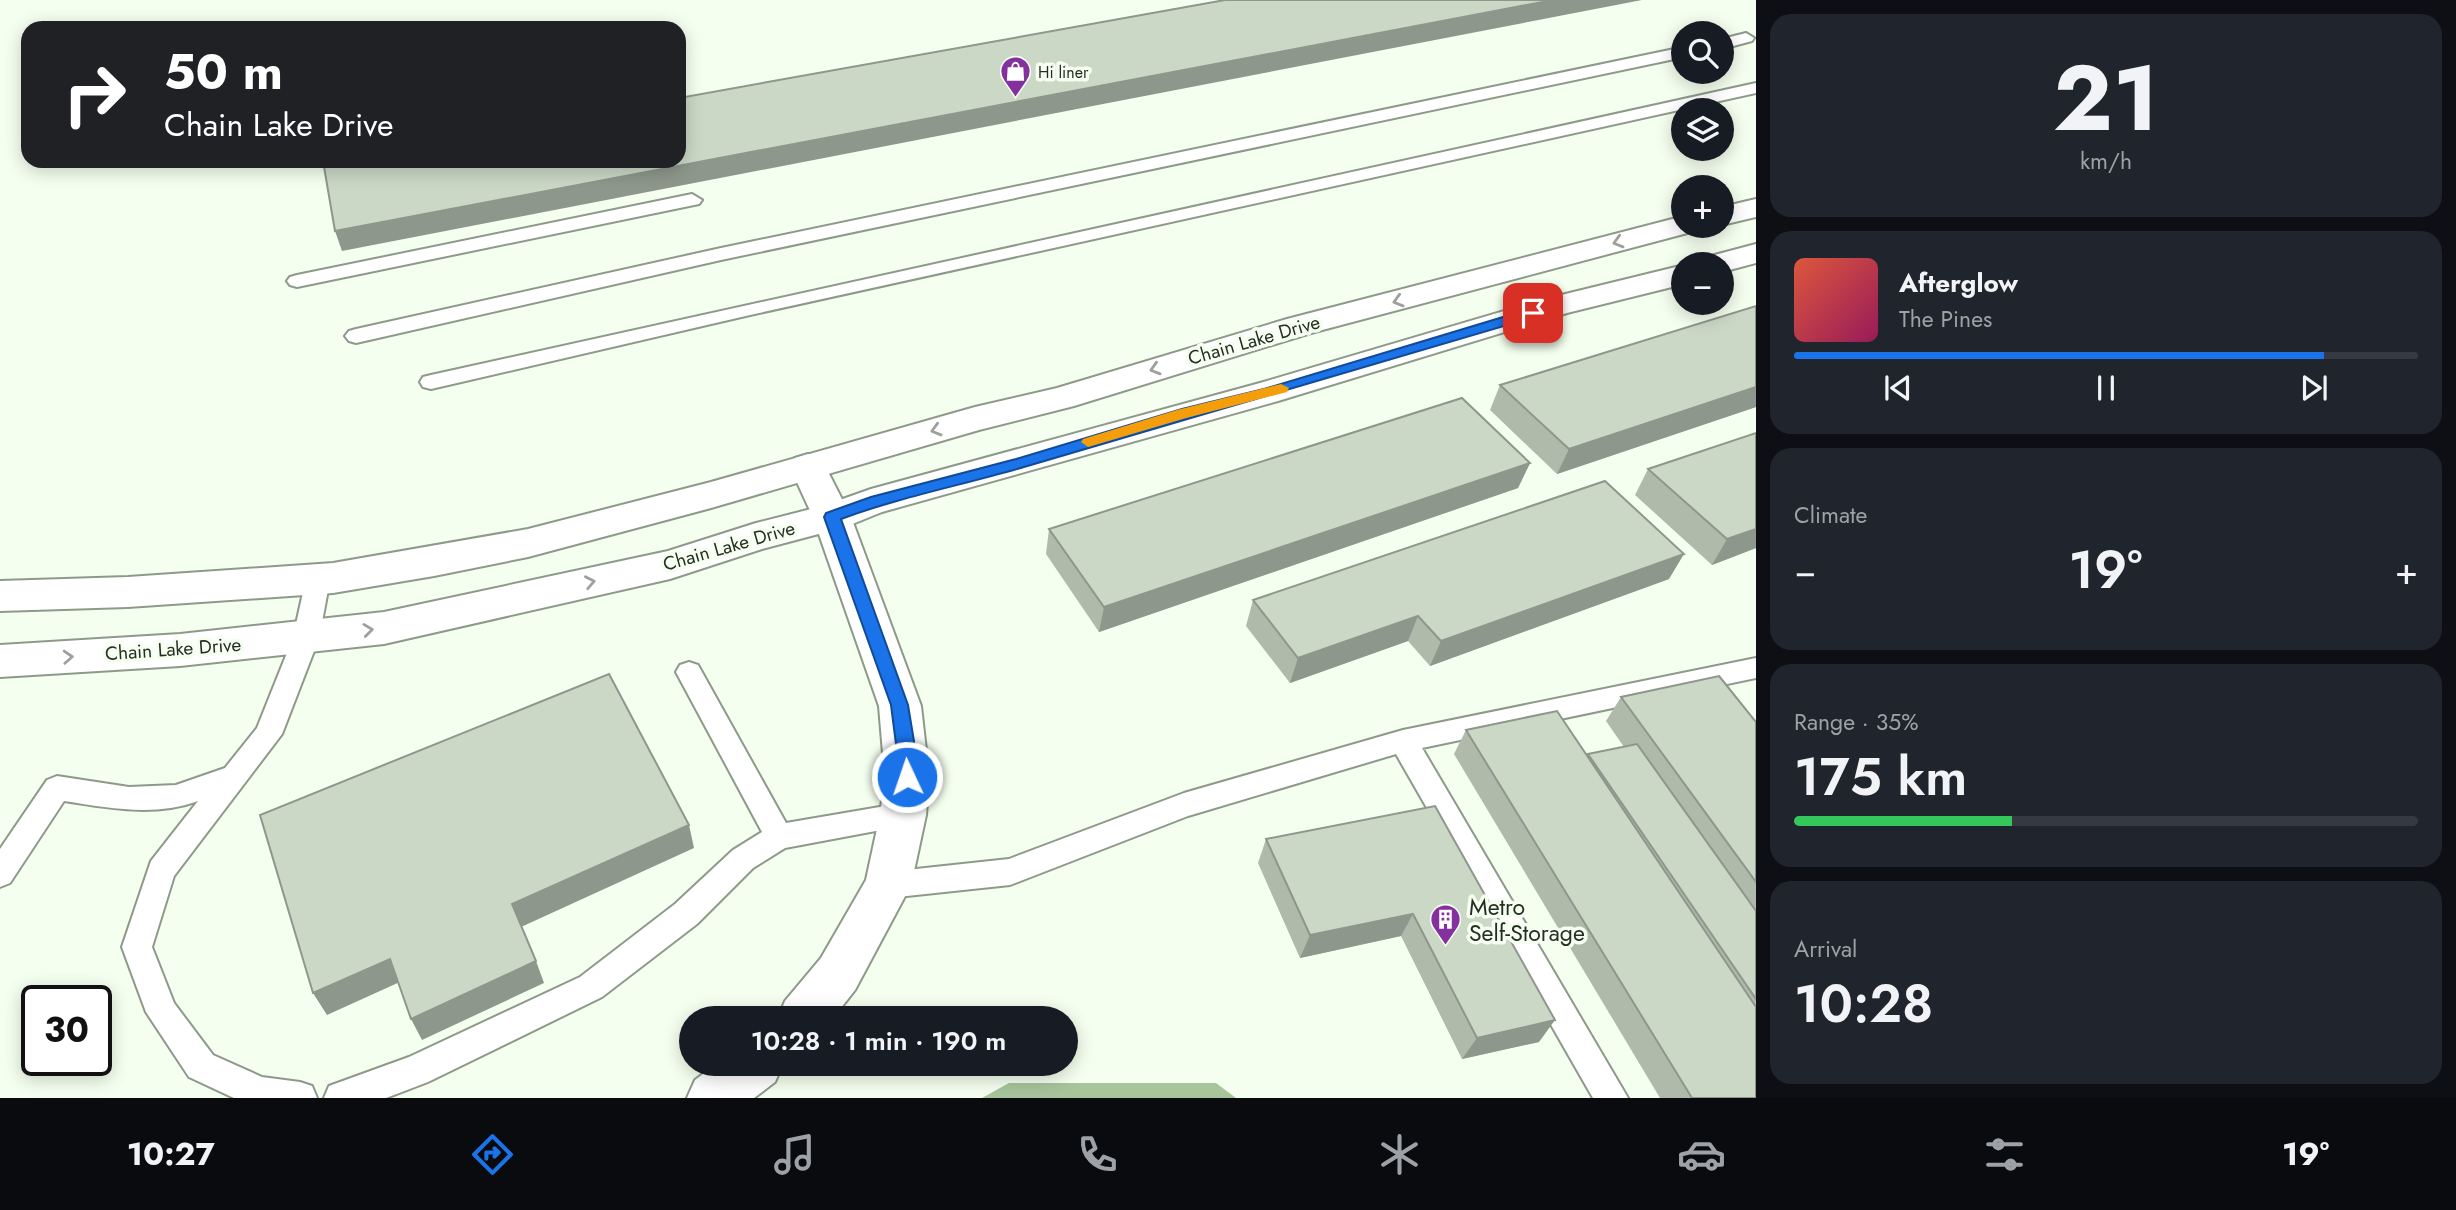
<!DOCTYPE html>
<html lang="en">
<head>
<meta charset="utf-8">
<style>
  body { margin:0; font-family:Jost,sans-serif; background:#20242c; color:#f1f3f6; height:100vh; display:flex; flex-direction:column; font-size:26px; white-space:nowrap }
  * { box-sizing:border-box; margin:0 }
  p { font-size:23px; color:#9ea1a6 }
  .icon { flex:none; width:38px; height:38px; fill:none; stroke:currentColor; stroke-width:2; stroke-linecap:round; stroke-linejoin:round }
  .map { position:relative; flex:1; overflow:hidden }
  .side { display:flex; flex-direction:column; gap:14px; padding:14px; background:#0d0f14; width:700px }
  .side>* { flex:none }
  .hud { position:absolute; left:21px; top:21px; width:665px; height:147px; border-radius:21px; box-shadow:0 4px 18px #0003; background:#202124; color:#fff; overflow:hidden }
  .controls { position:absolute; left:1671px; top:21px; display:grid; gap:14px }
  .controls a { display:grid; place-items:center; width:63px; height:63px; border-radius:50%; background:#171b24; box-shadow:0 4px 18px #0003; font-size:35px }
  .speed { position:absolute; left:21px; top:985px; display:flex; gap:14px; font-size:35px; font-weight:700; text-align:center }
  .speed>* { display:grid; place-content:center; width:91px; height:91px; border-radius:50%; background:#171b24; box-shadow:0 4px 18px #0003; line-height:1 }
  .speed .limit { border:4px solid #111; border-radius:10px; background:#fff; color:#111 }
  .pin { position:absolute; display:grid; place-items:center; width:60px; height:60px; color:#fff; margin:-30px; border-radius:14px; box-shadow:0 4px 10px #0006 }
  .me { position:absolute; width:77px; margin:-38px; rotate:357deg; stroke-linejoin:round; filter:drop-shadow(0 0 5px #0008) }
  .turn { display:flex; align-items:center; gap:24px; height:147px; padding:0 28px; font-size:32px }
  .turn .icon { width:91px; height:91px; stroke-width:2.5 }
  .turn b { display:block; font-size:49px; line-height:60px }
  .big { font-size:52px; font-weight:600; line-height:1.1 }
  .side .card { flex:1; display:flex; flex-direction:column; justify-content:center; gap:10px; min-width:0; padding:0 24px; border-radius:21px; background:#20242c }
  .side .dial { align-items:center; gap:0 }
  .dial b { font-size:91px; line-height:1 }
  .song { display:flex; align-items:center; gap:21px }
  .cover { width:84px; height:84px; border-radius:10px; background:linear-gradient(135deg,hsl(10 70% 55%),hsl(330 70% 35%)) }
  .played { height:7px; border-radius:4px; background:linear-gradient(90deg,#1a73e8 85%,#363941 85%) }
  .keys { display:flex; justify-content:space-around; direction:ltr }
  .heat { display:flex; justify-content:space-between; align-items:center; font-size:38px; direction:ltr }
  .charge { height:10px; border-radius:5px; background:linear-gradient(90deg,#34c759 35%,#363941 0) }
  .trip { position:absolute; left:679px; top:1006px; width:399px; height:70px; border-radius:35px; background:#171b24; box-shadow:0 4px 18px #0003; font-weight:600; line-height:70px; text-align:center }
  .dock { display:flex; height:112px; justify-content:space-around; align-items:center; background:#090b0e; color:#9ea1a6 }
  .dock .icon { width:49px; height:49px }
  .dock .on { color:#1a73e8 }
  .dock b { font-size:32px; color:#f1f3f6 }
  main { display:flex; flex:1; min-height:0 }
  .map>svg:first-child { display:block }
  .forest { fill:#a7c49b }
  .lines { fill:none; stroke-linecap:round; stroke-linejoin:round }
  .service-casing { stroke:#8e9a89; stroke-width:4 }
  .minor-casing { stroke:#8e9a89; stroke-width:4 }
  .tertiary-casing { stroke:#8e9a89; stroke-width:4 }
  .service { fill:#fff; fill-rule:evenodd }
  .minor { fill:#fff; fill-rule:evenodd }
  .tertiary { fill:#fff; fill-rule:evenodd }
  .wall { fill:#afbaaa }
  .shaded-wall { fill:#8e978b }
  .building { fill:#cbd8c6; stroke:#8e978b; stroke-width:2 }
  .oneway { stroke:#9ea09d }
  .route { fill:#1a73e8; stroke:#114b97; stroke-width:2 }
  .slow { fill:#f59e0b }
  .labels { text-anchor:middle; dominant-baseline:central; stroke-width:7; stroke-linejoin:round; paint-order:stroke }
  .far-poi-label { font-size:16px; fill:#272c25; stroke:#f4ffef; text-anchor:start }
  .street-label { font-size:19px; fill:#272c25; stroke:#f4ffef }
  .near-poi-label { font-size:23px; fill:#272c25; stroke:#f4ffef; text-anchor:start }
</style>
</head>
<body>
<main>
<div class="map">
<svg width="1756" height="1098" viewBox="0 0 1756 1098">
  <rect width="100%" height="100%" fill="#f4ffef"/>
  <path class="forest" d="M 1009,1083 L 1216,1083 L 1236,1098 L 982,1098 Z"/>
  <g class="lines">
    <defs>
      <path id="service" d="M 1746,33 L 1754,38 L 1752,41 L 1722,49 L 1722,39 Z
        M 1684,47 L 1684,57 L 721,260 L 356,343 L 349,341 L 345,336 L 349,331 L 356,329 L 721,248 Z
        M 1756,83 L 1756,93 L 750,315 L 431,389 L 423,387 L 420,382 L 423,377 L 431,375 Z
        M 692,194 L 702,200 L 699,204 L 297,287 L 290,285 L 287,281 L 290,277 L 297,275 Z
        M 318,570 L 327,572 L 330,579 L 319,638 L 282,734 L 174,876 L 152,947 L 174,1003 L 213,1055 L 262,1077 L 300,1082 L 312,1086 L 317,1098 L 234,1098 L 189,1077 L 146,1012 L 122,947 L 151,861 L 198,801 C 154,817 110,808 64,801 L 10,883 L 0,887 L 0,849 L 47,780 L 57,776 L 129,787 L 176,785 L 225,768 L 257,728 L 293,638 L 306,579 L 309,572 Z
        M 1756,658 L 1756,678 L 1422,748 L 1628,1098 L 1593,1098 L 1396,754 L 1188,816 L 1010,885 L 888,898 L 877,894 L 873,885 L 877,876 L 888,872 L 1009,859 L 1184,793 L 1403,730 Z
        M 689,662 L 698,665 L 786,823 L 903,803 L 913,806 L 917,815 L 913,824 L 785,848 L 753,868 L 697,924 L 602,997 L 428,1082 L 386,1098 L 324,1098 L 329,1086 L 409,1057 L 580,977 L 675,904 L 733,850 L 762,832 L 676,672 L 680,665 Z"/>
      <path id="minor" d="M 808,454 L 821,458 L 851,517 L 921,706 L 929,777 L 926,815 L 911,885 L 855,990 L 833,1018 L 778,1018 L 785,1001 L 821,958 L 866,880 L 880,815 L 885,777 L 879,706 L 813,517 L 790,467 L 795,458 Z
        M 716,1064 L 783,1064 L 775,1082 L 754,1098 L 687,1098 L 695,1080 Z"/>
      <path id="tertiary" d="M 1756,199 L 1756,217 L 1722,225 L 1722,207 Z
        M 1684,216 L 1684,226 L 1699,226 L 1695,231 L 1311,333 L 1074,406 L 979,430 L 711,508 L 528,557 L 434,576 L 333,593 L 128,607 L 0,611 L 0,581 L 128,577 L 333,563 L 528,529 L 711,482 L 975,407 L 1057,388 L 1287,319 Z
        M 1756,244 L 1756,263 L 1722,272 L 1722,264 L 1702,264 L 1707,257 Z
        M 1684,265 L 1684,284 L 1567,313 L 1278,401 L 882,512 L 845,527 L 762,549 L 670,579 L 384,644 L 180,666 L 0,677 L 0,645 L 180,634 L 384,612 L 668,551 L 756,523 L 823,506 L 871,489 L 1260,383 L 1545,299 Z"/>
    </defs>
    <use href="#service" class="service-casing"/>
    <use href="#minor" class="minor-casing"/>
    <use href="#tertiary" class="tertiary-casing"/>
    <use href="#service" class="service"/>
    <use href="#minor" class="minor"/>
    <use href="#tertiary" class="tertiary"/>
  </g>
  <path class="wall" d="M 1756,306 L 1756,407 L 1557,474 L 1490,410 L 1500,385 Z
    M 1530,463 L 1518,488 L 1099,632 L 1046,554 L 1049,529 Z
    M 1648,469 L 1756,548 L 1712,565 L 1635,495 Z
    M 1669,579 L 1430,666 L 1408,641 L 1290,683 L 1246,626 L 1253,600 Z
    M 1621,697 L 1756,722 L 1756,1098 L 1660,1098 L 1454,754 L 1466,730 L 1587,756 L 1588,754 L 1624,747 L 1606,721 Z
    M 1435,806 L 1539,1042 L 1462,1059 L 1401,936 L 1300,958 L 1258,863 L 1266,839 Z"/>
  <path class="shaded-wall" d="M 1553,0 L 1642,0 L 342,251 L 335,231 Z
    M 1756,387 L 1756,407 L 1557,474 L 1569,449 Z
    M 1530,463 L 1518,488 L 1099,632 L 1104,607 Z
    M 1756,529 L 1756,548 L 1712,565 L 1727,539 Z
    M 1684,554 L 1669,579 L 1430,666 L 1441,641 Z
    M 1418,616 L 1408,641 L 1290,683 L 1298,658 Z
    M 689,825 L 694,848 L 521,927 L 512,904 Z
    M 1413,914 L 1401,936 L 1300,958 L 1310,935 Z
    M 390,959 L 402,981 L 327,1015 L 313,993 Z
    M 536,961 L 544,983 L 422,1040 L 411,1019 Z
    M 1555,1020 L 1539,1042 L 1462,1059 L 1477,1038 Z"/>
  <path class="building" d="M 1225,0 L 1553,0 L 335,231 L 323,161 L 679,161 L 679,98 Z
    M 1756,306 L 1756,387 L 1569,449 L 1500,385 Z
    M 1462,398 L 1530,463 L 1104,607 L 1049,529 Z
    M 1756,433 L 1756,529 L 1727,539 L 1648,469 Z
    M 1605,481 L 1684,554 L 1441,641 L 1418,616 L 1298,658 L 1253,600 Z
    M 609,674 L 689,825 L 512,904 L 536,961 L 411,1019 L 390,959 L 313,993 L 260,815 Z
    M 1719,676 L 1756,722 L 1756,882 L 1621,697 Z
    M 1557,711 L 1756,1007 L 1756,1098 L 1692,1098 L 1466,730 Z
    M 1637,744 L 1756,911 L 1756,999 L 1588,754 Z
    M 1435,806 L 1555,1020 L 1477,1038 L 1413,914 L 1310,935 L 1266,839 Z"/>
  <defs><path id="oneway-chevron" d="M-2-3.5L2.5 0L-2 3.5" fill="none" stroke-width="1.6" stroke-linecap="round" stroke-linejoin="round" transform="scale(1.75)"/></defs>
  <g class="oneway">
    <use href="#oneway-chevron" transform="translate(1618 242) rotate(164)"/>
    <use href="#oneway-chevron" transform="translate(1398 301) rotate(164)"/>
    <use href="#oneway-chevron" transform="translate(1155 369) rotate(163)"/>
    <use href="#oneway-chevron" transform="translate(936 430) rotate(164)"/>
    <use href="#oneway-chevron" transform="translate(590 582) rotate(-11)"/>
    <use href="#oneway-chevron" transform="translate(368 630) rotate(-7)"/>
    <use href="#oneway-chevron" transform="translate(68 657) rotate(-3)"/>
  </g>
  <path class="route" d="M 1533,308 L 1540,313 L 1538,316 C 1367,367 1195,416 1024,467 C 963,485 900,497 841,519 L 908,705 L 914,741 L 916,777 L 914,783 L 907,785 L 901,783 L 891,705 L 824,517 L 826,513 L 871,497 L 1016,459 L 1182,409 L 1264,389 Z"/>
  <path class="slow" d="M 1281,384 L 1289,388 L 1287,392 L 1186,418 L 1088,447 L 1081,442 L 1083,439 L 1177,410 Z"/>
  <defs>
    <symbol id="shop-pin" viewBox="-11 -11 22 30"><path d="M0 17L-7.5 6A9.5 9.5 0 1 1 7.5 6Z" fill="#84309f" stroke="#f4ffef"/><path d="M-5-2.5h2.3a2.7 3.5 0 0 1 5.4 0H5L5.5 6h-11ZM-1.5-2.5h3a1.5 2.3 0 0 0-3 0Z" fill="#fff"/></symbol>
    <symbol id="building-pin" viewBox="-11 -11 22 30"><path d="M0 17L-7.5 6A9.5 9.5 0 1 1 7.5 6Z" fill="#84309f" stroke="#f4ffef"/><path d="M-4-6H4V6H1V3H-1V6H-4ZM-2.5-4.3h1.7v1.8h-1.7ZM.8-4.3h1.7v1.8H.8ZM-2.5-1h1.7V.8h-1.7ZM.8-1h1.7V.8H.8Z" fill="#fff"/></symbol>
  </defs>
  <g fill-rule="evenodd">
    <use href="#shop-pin" x="998" y="54" width="35" height="47"/>
    <use href="#building-pin" x="1428" y="902" width="35" height="47"/>
  </g>
  <g class="labels">
    <g class="far-poi-label">
      <text x="1038" y="72">Hi liner</text>
    </g>
    <g class="street-label">
      <text transform="translate(1254 340) rotate(-16)">Chain Lake Drive</text>
      <text transform="translate(729 546) rotate(-16)">Chain Lake Drive</text>
      <text transform="translate(173 649) rotate(-4)">Chain Lake Drive</text>
    </g>
    <g class="near-poi-label">
      <text x="1469" y="907">Metro<tspan x="1469" dy="26">Self-Storage</tspan></text>
    </g>
  </g>
</svg>
<div class="controls">
<a><svg class="icon" aria-label="search" viewBox="0 0 24 24"><circle cx="10" cy="10" r="6"/><path d="M15 15l6 6"/></svg></a>
<a><svg class="icon" aria-label="layers" viewBox="0 0 24 24"><path d="M12 4l9 5-9 5-9-5zM3 14l9 5 9-5"/></svg></a>
<a>+</a>
<a>−</a>
</div>
<div class="speed"><div class="limit">30</div></div>
<div class="pin" style="left:1533px;top:313px;background:#d93025"><svg class="icon" aria-label="arrive" viewBox="0 0 24 24"><path d="M6 21V4h12l-3 4 3 4H6"/></svg></div>
<svg class="me" style="left:907px;top:777px" viewBox="-20 -20 40 40"><circle r="17" fill="#1a73e8" stroke="#fff" stroke-width="3"/><path d="M0-11L8 9 0 5-8 9z" fill="#fff"/></svg>
<div class="trip">10:28 · 1 min · 190 m</div>
<div class="hud">
<div class="turn"><svg class="icon" aria-label="right" viewBox="0 0 24 24"><path d="M7 20v-9h11M14 6l5 5-5 5"/></svg><div><b>50 m</b>Chain Lake Drive</div></div>
</div>
</div>
<section class="side">
<div class="card dial"><b>21</b><p>km/h</p></div>
<div class="card">
<div class="song"><i class="cover"></i><div><b>Afterglow</b><p>The Pines</p></div></div>
<div class="played"></div>
<div class="keys"><svg class="icon" aria-label="previous" viewBox="0 0 24 24"><path d="M18 5L8 12l10 7zM5 5v14"/></svg><svg class="icon" aria-label="pause" viewBox="0 0 24 24"><path d="M8 5v14M16 5v14"/></svg><svg class="icon" aria-label="next" viewBox="0 0 24 24"><path d="M6 5l10 7-10 7zM19 5v14"/></svg></div>
</div>
<div class="card"><p>Climate</p>
<div class="heat"><a>−</a><b class="big">19°</b><a>+</a></div>
</div>
<div class="card"><p>Range · 35%</p><b class="big">175 km</b><div class="charge"></div></div>
<div class="card"><p>Arrival</p><b class="big">10:28</b></div>
</section>
</main>
<nav class="dock">
<b>10:27</b>
<svg class="icon on" aria-label="directions" viewBox="0 0 24 24"><path d="M12 3l9 9-9 9-9-9zM9 14v-3h6M13 9l2 2-2 2"/></svg>
<svg class="icon" aria-label="music" viewBox="0 0 24 24"><path d="M9 18V5l10-2v13"/><circle cx="6" cy="18" r="3"/><circle cx="16" cy="16" r="3"/></svg>
<svg class="icon" aria-label="phone" viewBox="0 0 24 24"><path d="M5 4h4l2 5-3 2q2 4 5 5l2-3 5 2v4C11 20 4 13 5 4z"/></svg>
<svg class="icon" aria-label="climate" viewBox="0 0 24 24"><path d="M12 3v18M4 7l16 10M4 17L20 7"/></svg>
<svg class="icon" aria-label="car" viewBox="0 0 24 24"><path d="M5 17H2v-5l4-1 3-4h7l3 4 3 1v5h-3M9 17h6M6 11h13"/><circle cx="7" cy="17" r="2"/><circle cx="17" cy="17" r="2"/></svg>
<svg class="icon" aria-label="filters" viewBox="0 0 24 24"><path d="M4 7h16M4 17h16"/><circle cx="9" cy="7" r="2"/><circle cx="15" cy="17" r="2"/></svg>
<b>19°</b>
</nav>
</body>
</html>
